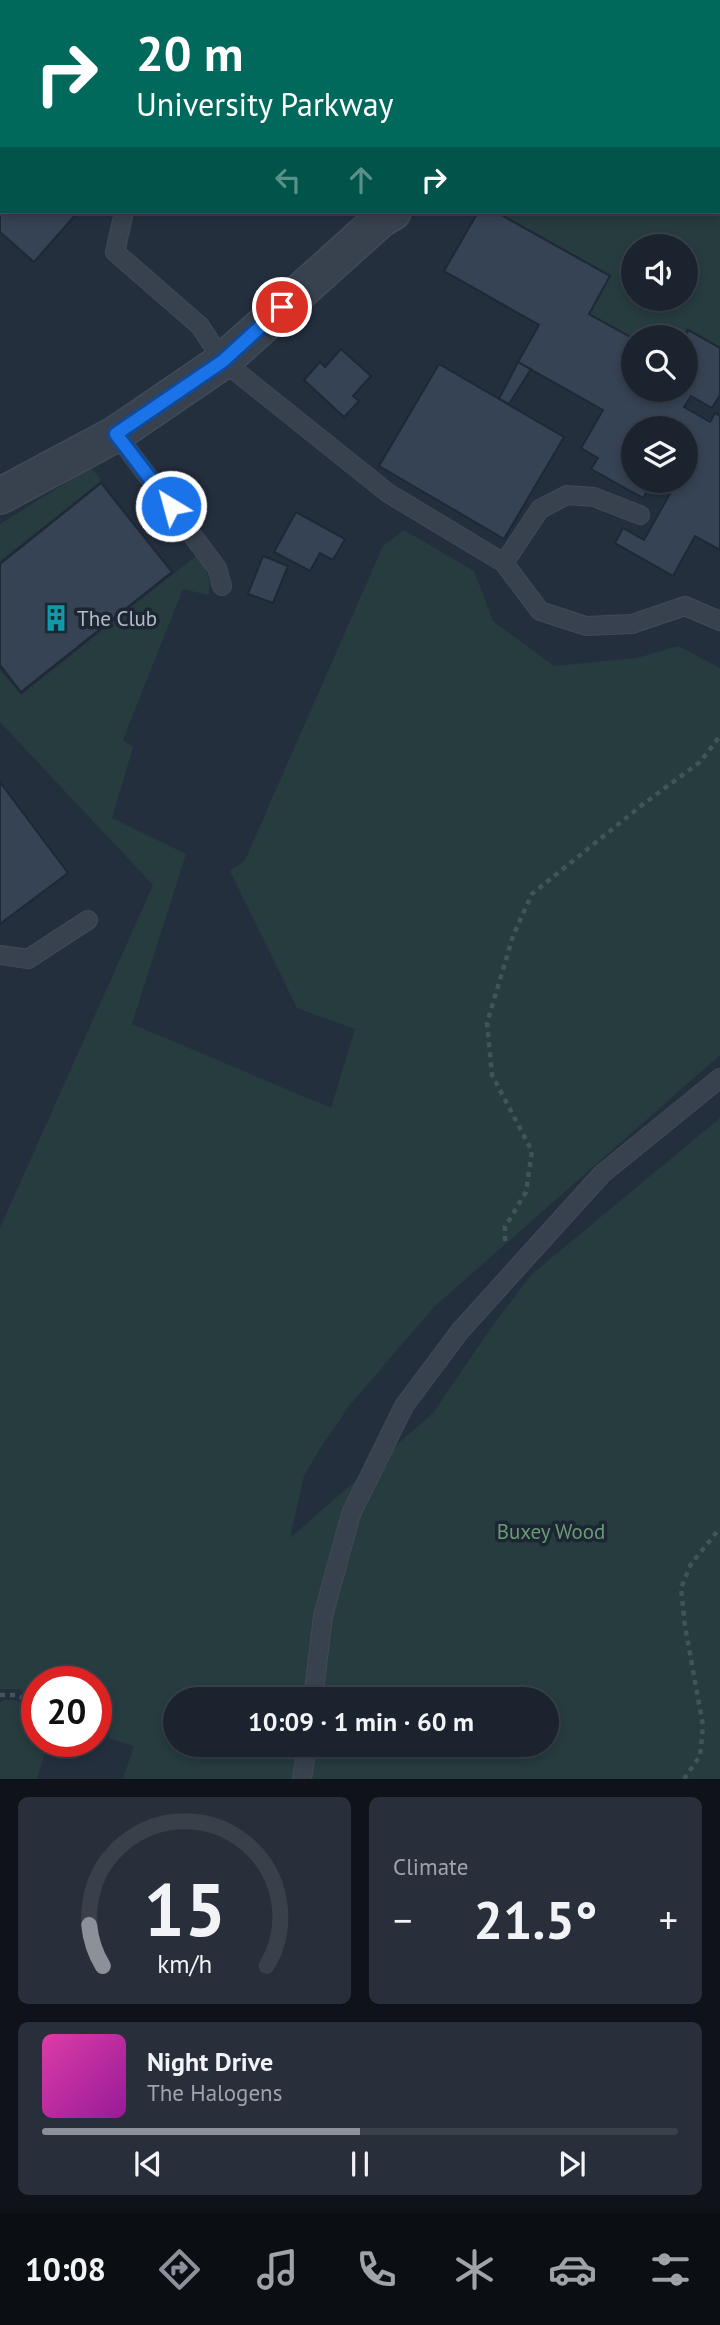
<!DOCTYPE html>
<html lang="en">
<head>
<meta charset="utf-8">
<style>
  body { margin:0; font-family:"PT Sans",sans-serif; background:#282f3a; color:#f1f3f6; height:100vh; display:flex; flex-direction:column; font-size:26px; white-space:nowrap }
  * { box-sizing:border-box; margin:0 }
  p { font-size:23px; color:#a0a4aa }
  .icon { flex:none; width:38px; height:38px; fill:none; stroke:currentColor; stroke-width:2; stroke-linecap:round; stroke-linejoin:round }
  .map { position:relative; height:1779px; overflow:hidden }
  .sheet { display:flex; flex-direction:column; gap:18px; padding:18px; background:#0f1319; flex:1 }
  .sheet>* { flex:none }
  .banner { position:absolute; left:0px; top:0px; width:721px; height:214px; box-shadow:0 4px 10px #0003,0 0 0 2px #39404a; background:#00695c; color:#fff; overflow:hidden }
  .tools { position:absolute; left:621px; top:234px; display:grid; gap:14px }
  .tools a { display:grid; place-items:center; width:77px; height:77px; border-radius:50%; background:#1b232e; box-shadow:0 4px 10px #0003,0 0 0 2px #39404a; font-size:35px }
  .speed { position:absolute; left:21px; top:1666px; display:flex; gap:14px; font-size:35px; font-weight:700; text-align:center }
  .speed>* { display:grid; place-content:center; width:91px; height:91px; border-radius:50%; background:#1b232e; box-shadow:0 4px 10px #0003,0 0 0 2px #39404a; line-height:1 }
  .speed .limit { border:10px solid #d22; background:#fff; color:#111 }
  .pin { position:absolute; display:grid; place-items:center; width:60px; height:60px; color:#fff; margin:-30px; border:4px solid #fff; border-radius:50%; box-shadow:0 2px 7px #0007 }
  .me { position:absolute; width:77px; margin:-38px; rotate:323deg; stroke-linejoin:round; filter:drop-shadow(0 0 5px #0008) }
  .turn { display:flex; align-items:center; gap:24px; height:147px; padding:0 21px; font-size:32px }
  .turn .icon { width:91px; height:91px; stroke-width:2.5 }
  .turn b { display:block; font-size:49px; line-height:60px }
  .lanes { display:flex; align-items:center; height:66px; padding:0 21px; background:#0003; justify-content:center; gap:35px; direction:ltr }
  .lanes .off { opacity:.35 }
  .big { font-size:52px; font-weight:700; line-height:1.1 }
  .sheet .widget { flex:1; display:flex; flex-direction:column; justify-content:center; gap:10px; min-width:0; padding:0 24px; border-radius:10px; background:#282f3a }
  .sheet .dial { align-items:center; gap:0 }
  .dial svg { height:182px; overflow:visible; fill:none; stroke:#39404a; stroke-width:7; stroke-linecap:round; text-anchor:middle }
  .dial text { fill:#f1f3f6; stroke:none }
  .song { display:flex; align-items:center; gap:21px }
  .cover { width:84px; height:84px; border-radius:10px; background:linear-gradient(135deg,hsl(320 70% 55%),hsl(300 70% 35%)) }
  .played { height:7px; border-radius:4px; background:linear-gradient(90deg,#8c9099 50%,#39404a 50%) }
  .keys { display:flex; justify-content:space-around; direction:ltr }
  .heat { display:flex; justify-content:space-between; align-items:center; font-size:38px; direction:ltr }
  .sheet .tiles { flex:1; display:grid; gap:18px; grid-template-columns:1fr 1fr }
  .widget:last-child { grid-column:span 2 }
  .trip { position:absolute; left:163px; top:1687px; width:396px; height:70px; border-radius:35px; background:#1b232e; box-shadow:0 4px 10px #0003,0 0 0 2px #39404a; font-weight:700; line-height:70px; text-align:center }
  .menu { display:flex; height:112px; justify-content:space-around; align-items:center; background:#0b0e12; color:#a0a4aa }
  .menu .icon { width:49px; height:49px }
  .menu .current { color:#8c9099 }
  .menu b { font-size:32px; color:#f1f3f6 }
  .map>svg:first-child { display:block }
  .green { fill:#263c3f; fill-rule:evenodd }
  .building { fill:#364354; stroke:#1f2835; stroke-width:2 }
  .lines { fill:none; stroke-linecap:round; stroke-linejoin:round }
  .lane-casing { stroke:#414a57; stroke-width:20 }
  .street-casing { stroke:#414a57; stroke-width:38 }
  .path { stroke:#3f5557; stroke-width:4.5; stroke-dasharray:5 5; stroke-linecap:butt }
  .lane { stroke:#38414e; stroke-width:18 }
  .street { stroke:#38414e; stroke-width:35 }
  .route-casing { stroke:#114b97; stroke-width:18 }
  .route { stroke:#1a73e8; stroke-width:12 }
  .labels { text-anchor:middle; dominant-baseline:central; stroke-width:7; stroke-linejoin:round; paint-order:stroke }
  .poi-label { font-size:21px; fill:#b4bcc9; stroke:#1d2633; text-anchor:start }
  .park-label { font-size:21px; fill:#6b9a76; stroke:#1d2633 }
</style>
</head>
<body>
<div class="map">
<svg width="720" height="1779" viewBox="0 0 720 1779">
  <rect width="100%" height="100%" fill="#242f3e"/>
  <path class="green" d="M 720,72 L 720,348 L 689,330 L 684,338 L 633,339 L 589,314 L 610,276 L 496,212 L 719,212 ZM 634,247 L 686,247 L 686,299 L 634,299 Z
    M 91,467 L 101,481 L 0,561 L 0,524 Z
    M 404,530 L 474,571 L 493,621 L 554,666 L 637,658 L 678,646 L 720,668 L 720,1055 L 434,1307 L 350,1405 L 321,1447 L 304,1476 L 290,1538 L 433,1413 L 493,1325 L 532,1274 L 720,1118 L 720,1779 L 123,1779 L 134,1746 L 108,1738 L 111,1728 L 96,1723 L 96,1682 L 37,1682 L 37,1699 L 18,1689 L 0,1689 L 0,1228 L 153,885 L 0,722 L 0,670 L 21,695 L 192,559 L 195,557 C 206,566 213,581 208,595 L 183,589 L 123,740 L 133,747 L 112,818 L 186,854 L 132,1024 L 331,1108 L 355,1029 L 297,1008 L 230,871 L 245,860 L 383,546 ZM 175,1699 L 546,1699 L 546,1745 L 175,1745 Z
    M 5,1700 L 14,1700 L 37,1708 L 37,1741 L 49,1741 L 37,1779 L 0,1779 L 0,1702 Z"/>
  <path class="building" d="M 465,0 L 575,0 L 464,2 Z
    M 0,91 L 2,212 L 78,212 L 34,262 L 0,232 Z
    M 478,212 L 496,212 L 610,276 L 589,314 L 634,339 L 634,390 L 686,390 L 686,338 L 684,338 L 688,330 L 720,348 L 720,395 L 712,408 L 691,396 L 684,407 L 710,422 L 715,413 L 720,416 L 720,550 L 695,536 L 673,576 L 615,543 L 623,528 L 644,540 L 677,481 L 686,481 L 686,429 L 634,429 L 634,481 L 653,481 L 643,498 L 591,469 L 598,458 L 581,448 L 603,410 L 518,362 L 539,325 L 444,271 Z
    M 341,349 L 371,376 L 353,396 L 359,401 L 344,417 L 304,380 L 320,362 L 325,367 Z
    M 518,362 L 531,369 L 509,404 L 499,399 Z
    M 439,364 L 564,437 L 504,539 L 379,466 Z
    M 101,483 L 172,572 L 21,692 L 0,665 L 0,564 Z
    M 296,512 L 345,539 L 333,560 L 320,553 L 310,571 L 274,552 Z
    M 263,556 L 288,566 L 273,603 L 248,594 Z
    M 0,782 L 68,873 L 0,924 Z"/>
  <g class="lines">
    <defs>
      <path id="lane" d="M 0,72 L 2,74
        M 124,212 L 115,252 L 200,326 L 223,361 L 388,493 L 504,563 L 540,611 L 586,626 L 632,624 L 685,606 L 720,621
        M 116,434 L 217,568 L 222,586
        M 504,563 L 540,509 L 567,495 L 594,497 L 640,515
        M 0,955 L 28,959 L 88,920
        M 313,1699 L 323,1616 L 351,1514 L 404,1406 L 460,1331 L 602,1174 L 720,1078
        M 302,1779 L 307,1745"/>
      <path id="street" d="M 622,2 L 622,0
        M 719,34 L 720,33
        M 0,496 L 116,434 L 223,361 L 381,219 L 393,212"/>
    </defs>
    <use href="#lane" class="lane-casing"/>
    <use href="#street" class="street-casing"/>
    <path class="path" d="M 505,1241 L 505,1227 L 526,1192 L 532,1151 L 492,1075 L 487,1023 L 513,936 L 532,894 L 642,805 L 700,762 L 720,736
      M 0,1695 L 15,1695 L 37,1703
      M 78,1741 L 90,1753
      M 684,1779 L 700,1756 L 703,1726 L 685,1626 L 681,1588 L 691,1564 L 720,1528"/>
    <use href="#lane" class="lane"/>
    <use href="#street" class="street"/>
  </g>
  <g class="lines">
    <defs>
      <path id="route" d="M 171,506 L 116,434 L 223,361 L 282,307"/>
    </defs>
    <use href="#route" class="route-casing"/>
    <use href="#route" class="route"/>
  </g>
  <defs>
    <symbol id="building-bare" viewBox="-9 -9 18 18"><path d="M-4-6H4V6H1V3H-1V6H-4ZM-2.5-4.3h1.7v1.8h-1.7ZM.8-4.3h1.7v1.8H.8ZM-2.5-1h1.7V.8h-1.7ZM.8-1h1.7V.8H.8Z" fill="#0f9aa8" stroke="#1d2633" stroke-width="2.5" paint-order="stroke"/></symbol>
  </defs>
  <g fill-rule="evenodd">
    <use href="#building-bare" x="37" y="599" width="38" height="38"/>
  </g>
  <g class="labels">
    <g class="poi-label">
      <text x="77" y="618">The Club</text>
    </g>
    <g class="park-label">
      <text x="551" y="1531">Buxey Wood</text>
    </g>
  </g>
</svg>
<div class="tools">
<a><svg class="icon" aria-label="sound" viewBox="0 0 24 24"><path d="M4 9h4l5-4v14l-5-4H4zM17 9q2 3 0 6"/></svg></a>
<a><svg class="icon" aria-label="search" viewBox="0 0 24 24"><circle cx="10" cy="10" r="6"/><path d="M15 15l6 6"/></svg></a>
<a><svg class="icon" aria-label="layers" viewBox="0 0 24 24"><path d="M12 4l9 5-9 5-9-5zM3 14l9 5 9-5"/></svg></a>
</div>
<div class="speed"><div class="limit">20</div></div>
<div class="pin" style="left:282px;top:307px;background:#d93025"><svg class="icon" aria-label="arrive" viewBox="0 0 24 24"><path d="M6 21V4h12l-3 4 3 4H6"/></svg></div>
<svg class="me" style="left:171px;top:506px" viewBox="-20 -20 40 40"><circle r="17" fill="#1a73e8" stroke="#fff" stroke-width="3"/><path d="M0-11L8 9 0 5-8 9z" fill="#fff"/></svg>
<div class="trip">10:09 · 1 min · 60 m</div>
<div class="banner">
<div class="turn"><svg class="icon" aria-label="right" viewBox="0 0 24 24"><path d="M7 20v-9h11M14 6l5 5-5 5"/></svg><div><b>20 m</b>University Parkway</div></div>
<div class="lanes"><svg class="icon off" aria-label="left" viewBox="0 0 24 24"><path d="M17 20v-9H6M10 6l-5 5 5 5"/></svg><svg class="icon off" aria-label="ahead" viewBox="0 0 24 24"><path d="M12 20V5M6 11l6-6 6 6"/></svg><svg class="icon" aria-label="right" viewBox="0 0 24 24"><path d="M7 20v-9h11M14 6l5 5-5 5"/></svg></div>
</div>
</div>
<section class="sheet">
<div class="tiles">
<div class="widget dial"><svg viewBox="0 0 100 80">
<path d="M14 69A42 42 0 1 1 86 69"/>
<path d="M14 69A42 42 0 0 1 8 51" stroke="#8c9099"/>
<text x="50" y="56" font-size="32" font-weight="700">15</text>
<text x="50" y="72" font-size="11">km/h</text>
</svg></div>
<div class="widget"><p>Climate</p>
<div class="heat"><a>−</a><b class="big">21.5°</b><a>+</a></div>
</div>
<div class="widget">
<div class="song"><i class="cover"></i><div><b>Night Drive</b><p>The Halogens</p></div></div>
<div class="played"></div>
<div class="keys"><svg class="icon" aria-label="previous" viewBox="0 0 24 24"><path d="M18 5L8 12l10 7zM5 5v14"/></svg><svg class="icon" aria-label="pause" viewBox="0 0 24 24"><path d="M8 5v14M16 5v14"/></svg><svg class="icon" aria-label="next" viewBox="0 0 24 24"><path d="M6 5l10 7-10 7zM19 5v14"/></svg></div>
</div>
</div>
</section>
<nav class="menu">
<b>10:08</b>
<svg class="icon current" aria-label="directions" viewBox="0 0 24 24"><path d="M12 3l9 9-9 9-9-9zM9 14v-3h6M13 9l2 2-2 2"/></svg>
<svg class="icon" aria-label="music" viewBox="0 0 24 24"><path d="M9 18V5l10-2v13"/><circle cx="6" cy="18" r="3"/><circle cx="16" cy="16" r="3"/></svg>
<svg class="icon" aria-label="phone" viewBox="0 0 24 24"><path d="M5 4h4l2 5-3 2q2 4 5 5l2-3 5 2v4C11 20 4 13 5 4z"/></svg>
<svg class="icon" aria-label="climate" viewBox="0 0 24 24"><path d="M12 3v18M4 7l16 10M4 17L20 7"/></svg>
<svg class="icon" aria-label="car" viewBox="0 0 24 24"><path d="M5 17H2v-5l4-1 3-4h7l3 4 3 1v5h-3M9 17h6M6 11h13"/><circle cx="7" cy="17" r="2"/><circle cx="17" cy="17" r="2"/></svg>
<svg class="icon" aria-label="filters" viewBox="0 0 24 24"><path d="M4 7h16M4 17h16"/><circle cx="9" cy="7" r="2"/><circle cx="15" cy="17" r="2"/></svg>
</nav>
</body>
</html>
